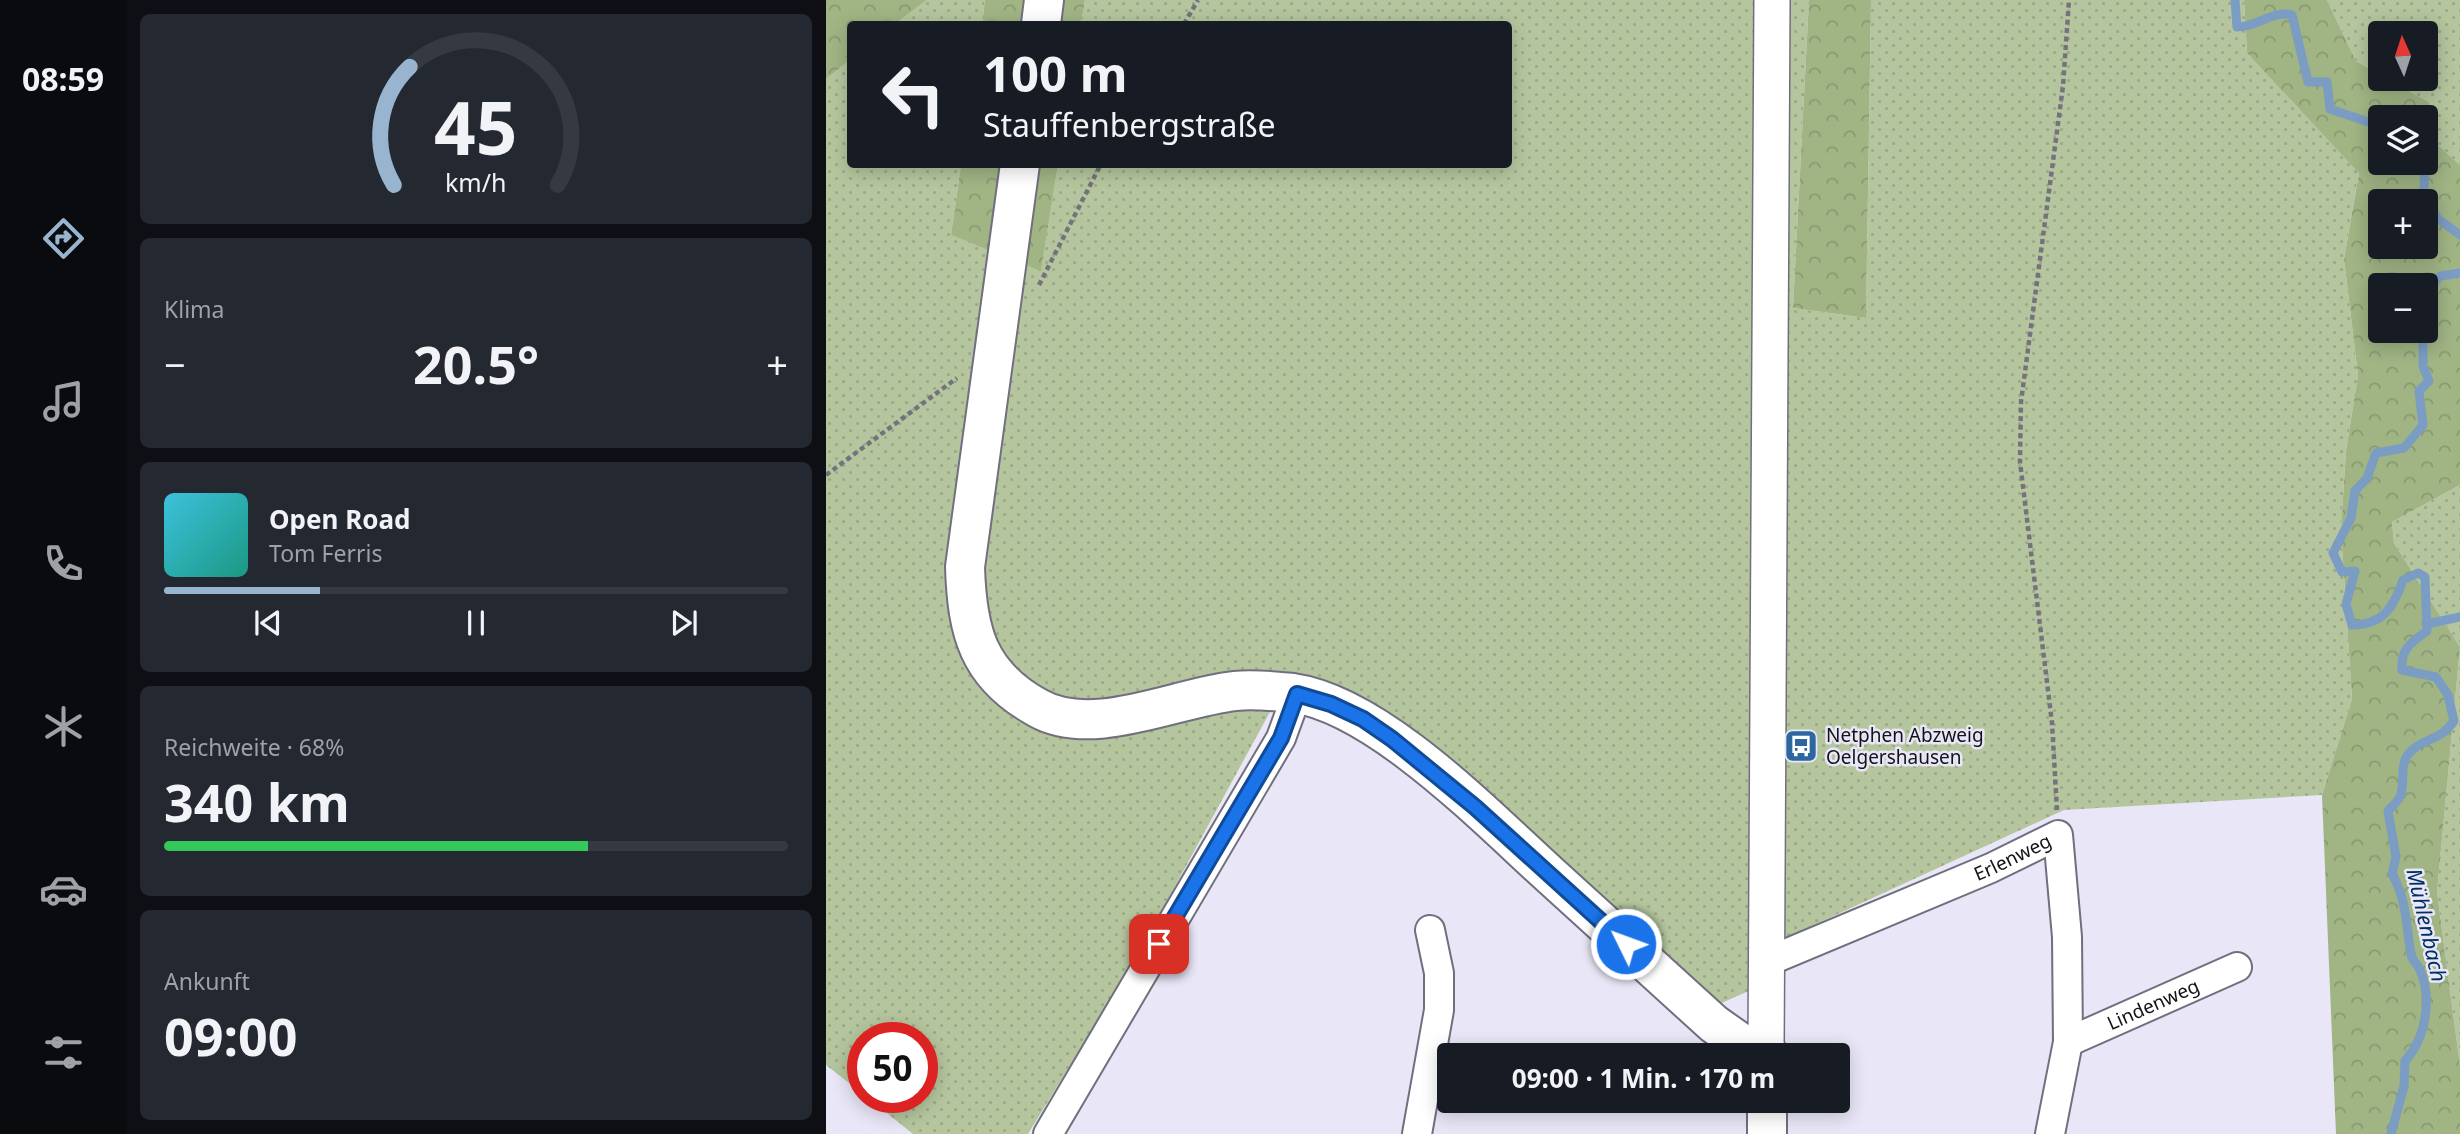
<!DOCTYPE html>
<html lang="de">
<head>
<meta charset="utf-8">
<style>
  body { margin:0; font-family:"Noto Sans",sans-serif; background:#242831; color:#f1f3f6; height:100vh; display:flex; flex-direction:column; font-size:26px; white-space:nowrap }
  * { box-sizing:border-box; margin:0 }
  p { font-size:23px; color:#9ea1a6 }
  .icon { flex:none; width:38px; height:38px; fill:none; stroke:currentColor; stroke-width:2; stroke-linecap:round; stroke-linejoin:round }
  .map { position:relative; flex:1; overflow:hidden }
  .drawer { display:flex; flex-direction:column; gap:14px; padding:14px; background:#0d0f14; width:700px }
  .drawer>* { flex:none }
  .banner { position:absolute; left:21px; top:21px; width:665px; height:147px; border-radius:7px; box-shadow:0 4px 18px #0003; background:#171b24; color:#f1f3f6; overflow:hidden }
  .needle { width:46px; rotate:357deg }
  .buttons { position:absolute; left:1542px; top:21px; display:grid; gap:14px }
  .buttons a { display:grid; place-items:center; width:70px; height:70px; border-radius:7px; background:#171b24; box-shadow:0 4px 18px #0003; font-size:35px }
  .speed { position:absolute; left:21px; top:1022px; display:flex; gap:14px; font-size:35px; font-weight:700; text-align:center }
  .speed>* { display:grid; place-content:center; width:91px; height:91px; border-radius:50%; background:#171b24; box-shadow:0 4px 18px #0003; line-height:1 }
  .speed .limit { border:10px solid #d22; background:#fff; color:#111 }
  .pin { position:absolute; display:grid; place-items:center; width:60px; height:60px; color:#fff; margin:-30px; border-radius:14px; box-shadow:0 4px 10px #0006 }
  .me { position:absolute; width:77px; margin:-38px; rotate:312deg; stroke-linejoin:round; filter:drop-shadow(0 0 5px #0008) }
  .turn { display:flex; align-items:center; gap:24px; height:147px; padding:0 21px; font-size:32px }
  .turn .icon { width:91px; height:91px; stroke-width:2.5 }
  .turn b { display:block; font-size:49px; line-height:60px }
  .big { font-size:52px; font-weight:700; line-height:1.1 }
  .drawer .card { flex:1; display:flex; flex-direction:column; justify-content:center; gap:10px; min-width:0; padding:0 24px; border-radius:10px; background:#242831 }
  .drawer .dial { align-items:center; gap:0 }
  .dial svg { height:182px; overflow:visible; fill:none; stroke:#363941; stroke-width:7; stroke-linecap:round; text-anchor:middle }
  .dial text { fill:#f1f3f6; stroke:none }
  .song { display:flex; align-items:center; gap:21px }
  .cover { width:84px; height:84px; border-radius:10px; background:linear-gradient(135deg,hsl(190 70% 55%),hsl(170 70% 35%)) }
  .played { height:7px; border-radius:4px; background:linear-gradient(90deg,#98b4cf 25%,#363941 25%) }
  .keys { display:flex; justify-content:space-around; direction:ltr }
  .heat { display:flex; justify-content:space-between; align-items:center; font-size:38px; direction:ltr }
  .charge { height:10px; border-radius:5px; background:linear-gradient(90deg,#34c759 68%,#363941 0) }
  .trip { position:absolute; left:611px; top:1043px; width:413px; height:70px; border-radius:7px; background:#171b24; box-shadow:0 4px 18px #0003; font-weight:700; line-height:70px; text-align:center }
  main { display:flex; flex:1; min-height:0 }
  .tabs { display:flex; flex-direction:column; width:126px; justify-content:space-around; align-items:center; background:#090b0e; color:#9ea1a6 }
  .tabs .icon { width:49px; height:49px }
  .tabs .active { color:#98b4cf }
  .tabs b { font-size:32px; color:#f1f3f6 }
  .map>svg:first-child { display:block }
  .grass { fill:url(#grass-dots) }
  .forest { fill:url(#forest-crowns); fill-rule:evenodd }
  .lines { fill:none; stroke-linecap:round; stroke-linejoin:round }
  .stream { stroke:#7b9cc3; stroke-width:9 }
  .minor-casing { stroke:#716f7e; stroke-width:32 }
  .tertiary-casing { stroke:#716f7e; stroke-width:38 }
  .secondary-casing { stroke:#716f7e; stroke-width:42 }
  .path { stroke:#74737d; stroke-width:4.5; stroke-dasharray:5 3.5; stroke-linecap:butt }
  .minor { stroke:#fff; stroke-width:28 }
  .tertiary { stroke:#fff; stroke-width:35 }
  .secondary { stroke:#fff; stroke-width:38 }
  .route-casing { stroke:#114b97; stroke-width:18 }
  .route { stroke:#1a73e8; stroke-width:12 }
  .labels { text-anchor:middle; dominant-baseline:central; stroke-width:5; stroke-linejoin:round; paint-order:stroke }
  .poi-label { font-size:19px; fill:#121217; stroke:#e9e7f7; text-anchor:start }
  .street-label { font-size:19px; fill:#121217; stroke:#e9e7f7 }
  .water-label { font-size:21px; font-style:italic; fill:#003061; stroke:#e9e7f7 }
</style>
</head>
<body>
<main>
<nav class="tabs">
<b>08:59</b>
<svg class="icon active" aria-label="directions" viewBox="0 0 24 24"><path d="M12 3l9 9-9 9-9-9zM9 14v-3h6M13 9l2 2-2 2"/></svg>
<svg class="icon" aria-label="music" viewBox="0 0 24 24"><path d="M9 18V5l10-2v13"/><circle cx="6" cy="18" r="3"/><circle cx="16" cy="16" r="3"/></svg>
<svg class="icon" aria-label="phone" viewBox="0 0 24 24"><path d="M5 4h4l2 5-3 2q2 4 5 5l2-3 5 2v4C11 20 4 13 5 4z"/></svg>
<svg class="icon" aria-label="climate" viewBox="0 0 24 24"><path d="M12 3v18M4 7l16 10M4 17L20 7"/></svg>
<svg class="icon" aria-label="car" viewBox="0 0 24 24"><path d="M5 17H2v-5l4-1 3-4h7l3 4 3 1v5h-3M9 17h6M6 11h13"/><circle cx="7" cy="17" r="2"/><circle cx="17" cy="17" r="2"/></svg>
<svg class="icon" aria-label="filters" viewBox="0 0 24 24"><path d="M4 7h16M4 17h16"/><circle cx="9" cy="7" r="2"/><circle cx="15" cy="17" r="2"/></svg>
</nav>
<section class="drawer">
<div class="card dial"><svg viewBox="0 0 100 80">
<path d="M14 69A42 42 0 1 1 86 69"/>
<path d="M14 69A42 42 0 0 1 21 17" stroke="#98b4cf"/>
<text x="50" y="56" font-size="32" font-weight="700">45</text>
<text x="50" y="72" font-size="11">km/h</text>
</svg></div>
<div class="card"><p>Klima</p>
<div class="heat"><a>−</a><b class="big">20.5°</b><a>+</a></div>
</div>
<div class="card">
<div class="song"><i class="cover"></i><div><b>Open Road</b><p>Tom Ferris</p></div></div>
<div class="played"></div>
<div class="keys"><svg class="icon" aria-label="previous" viewBox="0 0 24 24"><path d="M18 5L8 12l10 7zM5 5v14"/></svg><svg class="icon" aria-label="pause" viewBox="0 0 24 24"><path d="M8 5v14M16 5v14"/></svg><svg class="icon" aria-label="next" viewBox="0 0 24 24"><path d="M6 5l10 7-10 7zM19 5v14"/></svg></div>
</div>
<div class="card"><p>Reichweite · 68%</p><b class="big">340 km</b><div class="charge"></div></div>
<div class="card"><p>Ankunft</p><b class="big">09:00</b></div>
</section>
<div class="map">
<svg width="1634" height="1134" viewBox="0 0 1634 1134">
  <defs>
    <pattern id="grass-dots" width="8" height="8" patternUnits="userSpaceOnUse" patternTransform="scale(1.75)"><rect width="8" height="8" fill="#b5c69e"/><path d="M2 2h.1M6 6h.1" fill="none" stroke="#9ba987" stroke-width="1.8" stroke-linecap="round"/></pattern>
    <pattern id="forest-crowns" width="20" height="18" patternUnits="userSpaceOnUse" patternTransform="scale(1.75)"><rect width="20" height="18" fill="#a0b484"/><path d="M2 6a3 3 0 1 1 6 0M12 15a3 3 0 1 1 6 0" fill="none" stroke="#899a71"/></pattern>
  </defs>
  <rect width="100%" height="100%" fill="#e9e7f7"/>
  <path class="grass" d="M 101,0 L 159,0 L 156,24 L 69,24 Z
    M 259,0 L 983,0 L 967,308 L 1040,318 L 1045,0 L 1418,0 L 1421,53 L 1533,172 L 1518,259 L 1532,375 L 1520,451 L 1515,530 L 1526,699 L 1496,795 L 1238,810 L 927,953 L 925,990 L 891,1005 L 463,677 L 311,956 L 202,1134 L 87,1134 L 41,1097 L 96,1097 L 96,1038 L 37,1038 L 37,1094 L 0,1065 L 0,79 L 24,60 L 24,164 L 135,165 L 125,235 L 215,270 L 232,165 L 682,164 L 682,24 L 255,24 Z
    M 1501,0 L 1634,0 L 1634,165 L 1610,143 L 1603,102 L 1561,79 L 1600,79 L 1600,33 L 1554,33 L 1554,75 L 1530,61 Z
    M 1634,485 L 1634,1066 L 1611,892 L 1634,647 L 1568,543 L 1566,522 Z"/>
  <path class="forest" d="M 0,0 L 101,0 L 69,24 L 24,24 L 24,60 L 0,79 Z
    M 159,0 L 259,0 L 255,24 L 156,24 Z
    M 983,0 L 1045,0 L 1040,318 L 967,308 Z
    M 1418,0 L 1501,0 L 1530,61 L 1554,75 L 1554,79 L 1561,79 L 1603,102 L 1610,143 L 1634,165 L 1634,485 L 1566,522 L 1568,543 L 1634,647 L 1611,892 L 1634,1066 L 1634,1134 L 1510,1134 L 1496,795 L 1526,699 L 1515,530 L 1520,451 L 1532,375 L 1518,259 L 1533,173 L 1421,53 ZM 1600,117 L 1600,163 L 1554,163 L 1554,117 ZM 1600,201 L 1600,247 L 1554,247 L 1554,201 ZM 1600,285 L 1600,331 L 1554,331 L 1554,285 Z
    M 135,165 L 232,165 L 215,271 L 125,235 Z"/>
  <g class="lines">
    <path class="stream" d="M 1409,0 L 1411,27 C 1431,27 1447,10 1466,15 L 1482,82 L 1501,82 L 1504,109 L 1554,126
      M 1599,163 L 1598,191 L 1611,218 L 1634,235
      M 1600,293 L 1614,276 L 1634,273
      M 1601,624 L 1634,617
      M 1565,1134 L 1578,1086 L 1579,1061 C 1600,1038 1607,997 1593,968 C 1590,962 1586,961 1585,954 C 1580,926 1581,900 1566,874 L 1570,857 L 1562,811 C 1566,806 1574,800 1575,794 C 1579,780 1573,764 1584,752 C 1600,736 1612,743 1628,721 L 1622,695 L 1610,677 L 1576,670 C 1574,650 1585,642 1601,631 L 1599,577 L 1592,573 L 1577,580 C 1568,607 1557,625 1526,625 L 1520,604 L 1529,571 L 1516,572 L 1507,553 L 1525,518 L 1529,491 L 1541,478 L 1550,453 L 1578,448 L 1597,425 L 1593,391 L 1603,381 L 1597,366 L 1597,331"/>
    <defs>
      <g id="minor">
        <path id="s1" d="M 938,963 L 1165,868 L 1232,835 L 1241,937 L 1242,1042 L 1224,1134"/>
        <path id="s2" d="M 1242,1042 L 1411,967"/>
        <path d="M 222,1134 L 455,738 L 471,694"/>
        <path d="M 591,1134 L 613,1010 L 613,973 L 604,930"/>
      </g>
      <path id="tertiary" d="M 940,1050 L 946,0"/>
      <path id="secondary" d="M 215,24 L 218,0
        M 194,164 L 139,567 C 141,632 152,675 212,708 C 267,739 351,697 409,691 C 428,689 448,691 467,693 C 552,705 660,817 723,874 C 778,924 833,974 888,1024 L 915,1043 L 940,1050 L 940,1055
        M 941,1101 L 941,1134"/>
    </defs>
    <use href="#minor" class="minor-casing"/>
    <use href="#tertiary" class="tertiary-casing"/>
    <use href="#secondary" class="secondary-casing"/>
    <path class="path" d="M 358,24 L 372,0
      M 213,285 L 275,164
      M 0,475 L 131,378
      M 1231,810 L 1226,723 L 1194,462 L 1195,402 L 1237,86 L 1243,0"/>
    <use href="#minor" class="minor"/>
    <use href="#tertiary" class="tertiary"/>
    <use href="#secondary" class="secondary"/>
  </g>
  <g class="lines">
    <defs>
      <path id="route" d="M 333,944 L 455,738 L 471,694 L 505,704 L 537,719 L 566,739 L 649,807 L 800,944"/>
    </defs>
    <use href="#route" class="route-casing"/>
    <use href="#route" class="route"/>
  </g>
  <defs>
    <symbol id="bus-square" viewBox="-11 -11 22 22"><rect x="-9" y="-9" width="18" height="18" rx="4" fill="#2c689f" stroke="#e9e7f7"/><path d="M-5-6H5V4H4V6H2V4H-2V6H-4V4H-5ZM-3.5-4V0h7V-4ZM-3.5 1.2v1.5H-2V1.2ZM2 1.2v1.5H3.5V1.2Z" fill="#fff"/></symbol>
  </defs>
  <g fill-rule="evenodd">
    <use href="#bus-square" x="956" y="727" width="38" height="38"/>
  </g>
  <g class="labels">
    <g class="poi-label">
      <text x="1000" y="735">Netphen Abzweig<tspan x="1000" dy="22">Oelgershausen</tspan></text>
    </g>
    <g class="street-label">
      <text stroke="none"><textPath href="#s1" startOffset="270">Erlenweg</textPath></text>
      <text stroke="none"><textPath href="#s2" startOffset="93">Lindenweg</textPath></text>
    </g>
    <g class="water-label">
      <text transform="translate(1601 925) rotate(77)">Mühlenbach</text>
    </g>
  </g>
</svg>
<div class="buttons">
<a><svg class="needle" viewBox="-14 -14 28 28"><path d="M0-13l5 13h-10z" fill="#e53935"/><path d="M0 13l5-13h-10z" fill="#9ea1a6"/></svg></a>
<a><svg class="icon" aria-label="layers" viewBox="0 0 24 24"><path d="M12 4l9 5-9 5-9-5zM3 14l9 5 9-5"/></svg></a>
<a>+</a>
<a>−</a>
</div>
<div class="speed"><div class="limit">50</div></div>
<div class="pin" style="left:333px;top:944px;background:#d93025"><svg class="icon" aria-label="arrive" viewBox="0 0 24 24"><path d="M6 21V4h12l-3 4 3 4H6"/></svg></div>
<svg class="me" style="left:800px;top:944px" viewBox="-20 -20 40 40"><circle r="17" fill="#1a73e8" stroke="#fff" stroke-width="3"/><path d="M0-11L8 9 0 5-8 9z" fill="#fff"/></svg>
<div class="trip">09:00 · 1 Min. · 170 m</div>
<div class="banner">
<div class="turn"><svg class="icon" aria-label="left" viewBox="0 0 24 24"><path d="M17 20v-9H6M10 6l-5 5 5 5"/></svg><div><b>100 m</b>Stauffenbergstraße</div></div>
</div>
</div>
</main>
</body>
</html>
